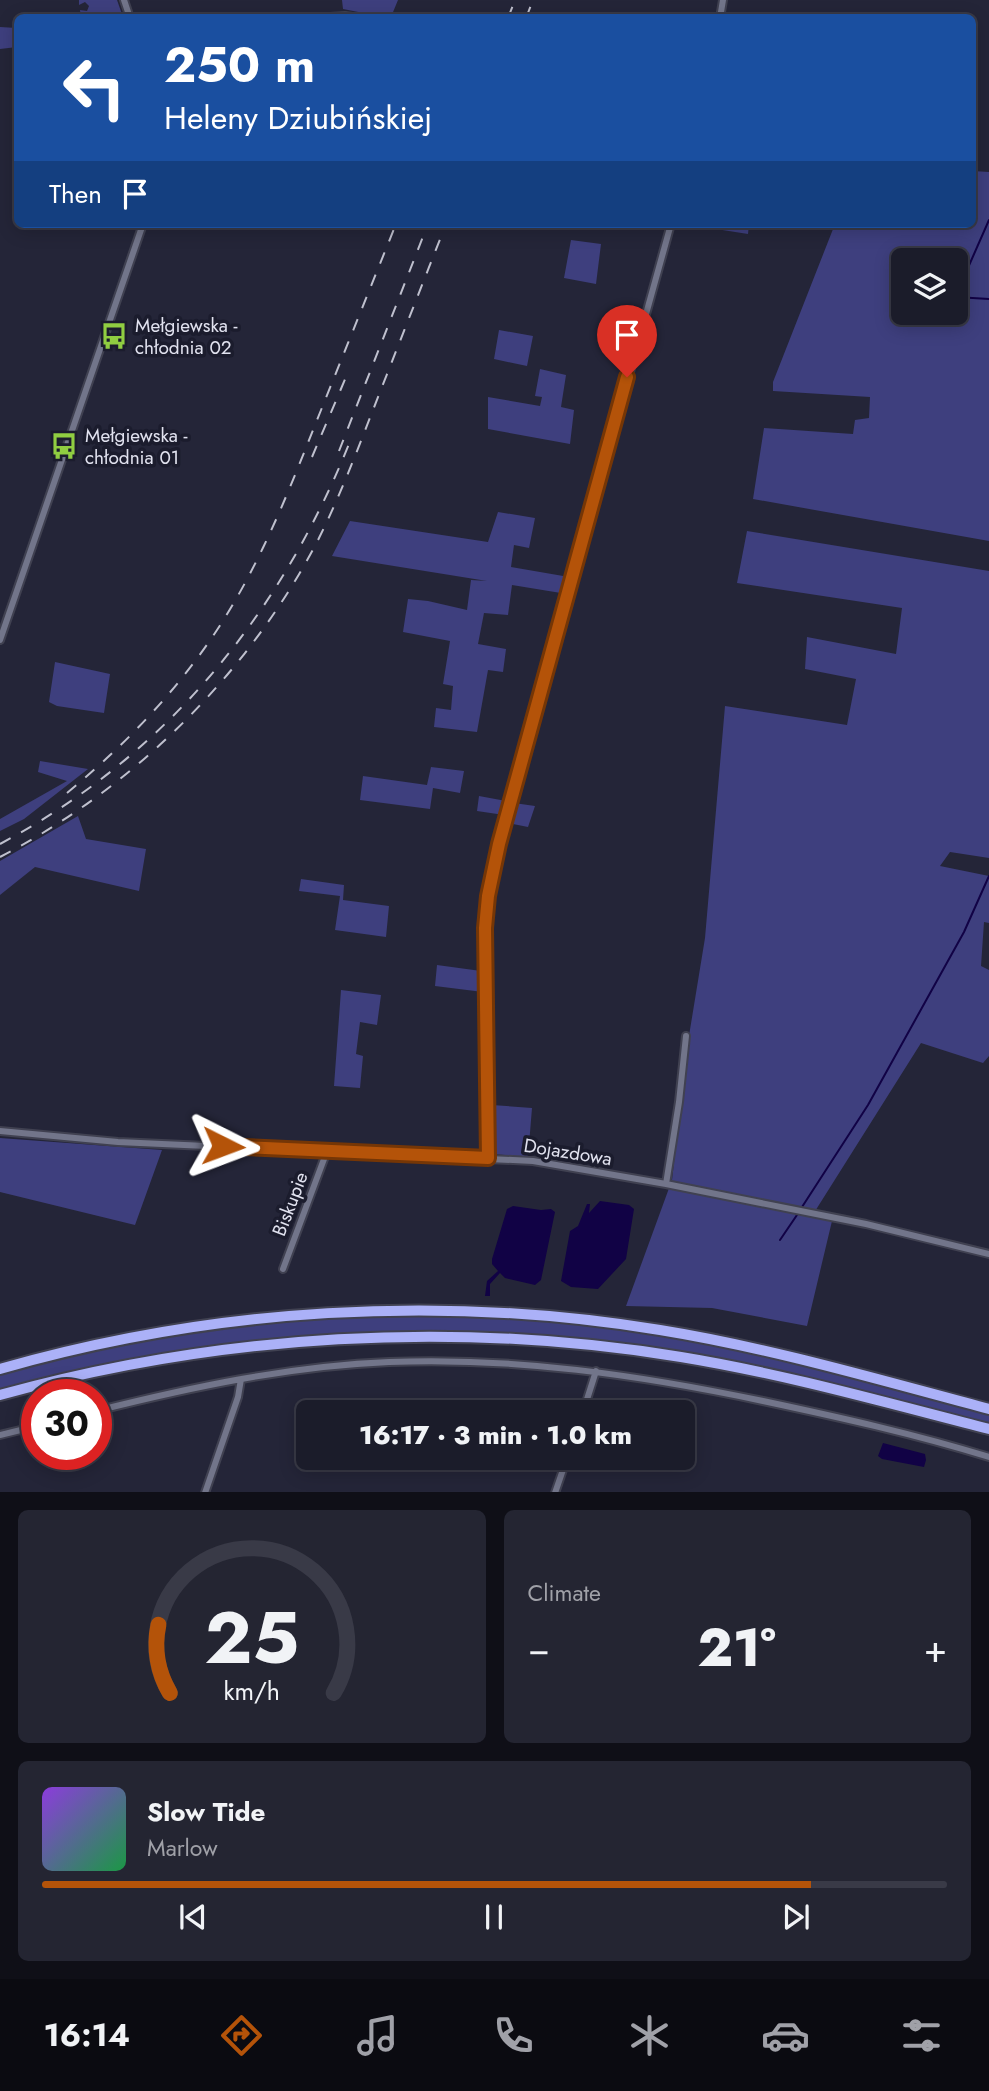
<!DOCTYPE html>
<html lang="en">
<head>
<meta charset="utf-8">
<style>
  body { margin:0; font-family:Jost,sans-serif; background:#242532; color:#f1f3f6; height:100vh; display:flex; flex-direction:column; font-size:26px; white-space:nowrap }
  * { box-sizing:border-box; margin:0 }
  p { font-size:23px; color:#a0a1a8 }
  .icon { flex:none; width:38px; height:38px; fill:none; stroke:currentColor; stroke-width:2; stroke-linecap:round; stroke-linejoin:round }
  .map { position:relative; height:1492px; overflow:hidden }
  .sheet { display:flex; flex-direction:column; gap:18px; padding:18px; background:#0f0f17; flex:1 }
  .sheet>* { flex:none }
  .guide { position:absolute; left:14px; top:14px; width:962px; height:214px; border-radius:10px; box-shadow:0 4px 18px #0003,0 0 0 2px #393a47; background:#1a4fa0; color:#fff; overflow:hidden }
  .controls { position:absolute; left:891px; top:248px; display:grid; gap:14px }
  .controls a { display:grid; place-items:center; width:77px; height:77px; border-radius:10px; background:#1b1c2a; box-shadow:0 4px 18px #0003,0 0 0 2px #393a47; font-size:35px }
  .speed { position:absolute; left:21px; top:1379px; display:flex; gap:14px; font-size:35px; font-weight:700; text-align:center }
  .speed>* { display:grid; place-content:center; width:91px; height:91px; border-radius:50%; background:#1b1c2a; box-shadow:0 4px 18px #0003,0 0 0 2px #393a47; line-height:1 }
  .speed .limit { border:10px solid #d22; background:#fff; color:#111 }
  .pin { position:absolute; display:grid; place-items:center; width:60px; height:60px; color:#fff; margin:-72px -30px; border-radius:50% 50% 50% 0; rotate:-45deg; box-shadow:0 0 7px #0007 }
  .pin .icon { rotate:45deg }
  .me { position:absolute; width:77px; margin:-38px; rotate:93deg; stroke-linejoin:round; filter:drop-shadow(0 0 5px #0008) }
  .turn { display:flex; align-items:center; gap:24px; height:147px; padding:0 35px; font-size:32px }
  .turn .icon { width:91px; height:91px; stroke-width:2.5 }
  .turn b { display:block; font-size:49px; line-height:60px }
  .then { display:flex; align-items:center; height:66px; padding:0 35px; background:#0003; gap:14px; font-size:26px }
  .big { font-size:52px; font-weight:800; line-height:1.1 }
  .sheet .tile { flex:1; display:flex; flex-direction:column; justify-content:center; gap:10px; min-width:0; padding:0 24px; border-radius:10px; background:#242532 }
  .sheet .dial { align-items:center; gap:0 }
  .dial svg { height:182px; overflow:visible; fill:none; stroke:#393a47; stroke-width:7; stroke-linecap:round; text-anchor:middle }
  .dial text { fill:#f1f3f6; stroke:none }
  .song { display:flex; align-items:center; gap:21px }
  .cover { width:84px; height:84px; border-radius:10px; background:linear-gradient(135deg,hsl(270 70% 55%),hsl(140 70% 35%)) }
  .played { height:7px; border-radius:4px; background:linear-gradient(90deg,#b45309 85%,#393a47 85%) }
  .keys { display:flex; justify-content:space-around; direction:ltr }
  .heat { display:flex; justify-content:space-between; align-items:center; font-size:38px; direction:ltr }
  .sheet .tiles { flex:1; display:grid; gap:18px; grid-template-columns:1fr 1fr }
  .tile:last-child { grid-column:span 2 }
  .trip { position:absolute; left:296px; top:1400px; width:399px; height:70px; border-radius:10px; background:#1b1c2a; box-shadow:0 4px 18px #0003,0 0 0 2px #393a47; font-weight:800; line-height:70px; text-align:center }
  .dock { display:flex; height:112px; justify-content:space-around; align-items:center; background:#0b0b11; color:#a0a1a8 }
  .dock .icon { width:49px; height:49px }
  .dock .on { color:#b45309 }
  .dock b { font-size:32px; color:#f1f3f6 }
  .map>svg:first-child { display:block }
  .green { fill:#3e3f7e; fill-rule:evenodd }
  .water { fill:#110245 }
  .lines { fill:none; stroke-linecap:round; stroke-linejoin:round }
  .stream { stroke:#110245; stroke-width:2 }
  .street-casing { stroke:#404151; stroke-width:10 }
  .highway-casing { stroke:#404151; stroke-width:14 }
  .street { stroke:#72758a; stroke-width:6 }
  .highway { stroke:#abb1f8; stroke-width:10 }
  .rail { stroke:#bfc0ce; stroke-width:2; stroke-dasharray:12 12; stroke-linecap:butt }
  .route-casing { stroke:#753606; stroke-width:18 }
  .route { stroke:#b45309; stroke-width:12 }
  .labels { text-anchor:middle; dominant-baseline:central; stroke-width:7; stroke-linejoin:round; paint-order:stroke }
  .poi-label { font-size:19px; fill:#e1e2ef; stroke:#1b1c2d; text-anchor:start }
  .street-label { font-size:19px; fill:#e1e2ef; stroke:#1b1c2d }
</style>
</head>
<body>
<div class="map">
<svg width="989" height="1493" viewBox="0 0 989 1493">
  <rect width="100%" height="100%" fill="#242538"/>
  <path class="green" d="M 79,0 L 117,0 L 123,17 L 81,17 L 80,10 L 87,11 L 89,6 L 85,2 L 79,5 Z
    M 342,0 L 398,0 L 391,17 L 389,18 L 343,9 Z
    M 0,27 L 17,28 L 17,47 L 0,49 Z
    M 973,171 L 989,172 L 989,541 L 753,499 L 764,428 L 853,434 L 855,420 L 869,418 L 870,397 L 773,391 L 773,382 L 835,224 L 973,224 ZM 903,261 L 956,261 L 956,313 L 903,313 Z
    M 684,224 L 749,224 L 748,234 Z
    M 571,240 L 601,244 L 596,284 L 564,278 Z
    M 499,330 L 533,336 L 527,366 L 494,359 Z
    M 540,369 L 566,375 L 561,407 L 574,410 L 570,444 L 488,429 L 488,397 L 540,406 L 542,397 L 535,396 Z
    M 498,512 L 535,518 L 529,548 L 514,545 L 511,567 L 569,577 L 567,594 L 512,585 L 508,615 L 484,613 L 478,644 L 506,649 L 503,672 L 488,670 L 477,732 L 434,727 L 436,708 L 451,710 L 453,686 L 443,684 L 450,641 L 403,632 L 408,599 L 428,601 L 467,610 L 471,580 L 487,581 L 332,556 L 350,521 L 488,542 Z
    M 747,531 L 989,571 L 989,858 L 950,852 L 940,866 L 989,876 L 989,923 L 984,922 L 981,966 L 989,970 L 989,1056 L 983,1063 L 921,1043 L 812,1216 L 832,1221 L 807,1326 L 712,1308 L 626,1306 L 672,1180 L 687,1048 L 705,938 L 725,706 L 847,725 L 856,679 L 805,669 L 807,637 L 896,654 L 902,608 L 737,583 Z
    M 55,662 L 110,674 L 104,713 L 57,706 L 49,702 Z
    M 40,761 L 88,769 L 24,819 L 0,831 L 0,819 L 67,781 L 38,772 Z
    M 431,767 L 464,771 L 460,793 L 433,788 L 430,809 L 360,800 L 363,776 L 427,785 Z
    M 479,796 L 506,801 L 504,815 L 477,811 Z
    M 514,803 L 535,806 L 528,827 L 508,823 Z
    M 78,816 L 86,839 L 146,849 L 139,891 L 35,867 L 0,895 L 0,861 Z
    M 301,879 L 344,885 L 343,900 L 389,906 L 386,937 L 335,930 L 340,896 L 299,891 Z
    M 437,965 L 481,971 L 483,992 L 435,986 Z
    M 341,990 L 381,995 L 377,1025 L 360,1022 L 356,1054 L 363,1056 L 360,1088 L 334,1086 Z
    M 492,1105 L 532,1108 L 528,1157 L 494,1154 L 491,1147 Z
    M 0,1138 L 162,1150 L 135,1225 L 0,1192 Z
    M 438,1315 C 513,1318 587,1324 661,1335 C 772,1351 881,1384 989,1413 L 989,1425 L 597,1341 L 500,1334 L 375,1333 L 253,1342 L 131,1360 L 0,1391 L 0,1375 C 149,1333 284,1317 438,1315 Z"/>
  <path class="water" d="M 600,1201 L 629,1205 L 634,1209 L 626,1259 L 598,1289 L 571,1287 L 561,1281 L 570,1231 L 578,1226 L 587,1204 L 590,1204 L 589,1213 Z
    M 513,1206 L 541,1210 L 551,1209 L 555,1212 L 541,1280 L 535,1285 L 505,1278 L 500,1273 L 490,1284 L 490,1296 L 485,1296 L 487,1281 L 498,1271 L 492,1264 L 492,1259 L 507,1209 Z
    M 883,1443 L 925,1454 L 926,1460 L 924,1467 L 882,1459 L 878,1456 Z"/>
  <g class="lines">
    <path class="stream" d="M 956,295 L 989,220
      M 956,297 L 989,299
      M 802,1207 L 868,1105 L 964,932 L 989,876
      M 780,1240 L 799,1212"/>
    <defs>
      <path id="street" d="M 124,0 L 130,18
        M 316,18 L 345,16 L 359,18
        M 720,18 L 723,0
        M 0,640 L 143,224
        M 0,1131 L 118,1142 L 533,1161 L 666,1184 L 866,1224 L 989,1254
        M 488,1158 C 494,1054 472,946 499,844 L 671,224
        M 666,1184 L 679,1102 L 686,1036
        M 283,1269 L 327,1151
        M 96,1411 C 192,1387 290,1366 389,1362 C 515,1357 639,1375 763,1401 C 838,1417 915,1434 989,1457
        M 583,1412 L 596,1371
        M 0,1435 L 37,1426
        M 205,1493 L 238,1397 L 241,1379
        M 555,1493 L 567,1458"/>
      <path id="highway" d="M 0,1369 C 213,1308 441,1294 660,1330 C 771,1348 880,1380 989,1409
        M 0,1395 C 220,1334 455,1320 681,1357 C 785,1374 887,1403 989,1429"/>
    </defs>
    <use href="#street" class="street-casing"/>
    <use href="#highway" class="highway-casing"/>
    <use href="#street" class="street"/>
    <use href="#highway" class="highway"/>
    <path class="rail" d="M 508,18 L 515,0
      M 526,18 L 533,0
      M 339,451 L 428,224
      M 312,457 L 349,370
      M 67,793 C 124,746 176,692 217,630 C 259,566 287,496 315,425 C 342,358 369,291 396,224
      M 0,844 C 165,756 279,617 349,444
      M 0,857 C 133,788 246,676 316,544 C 341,495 360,443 380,392 C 402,336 424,280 446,224"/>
  </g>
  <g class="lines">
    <defs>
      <path id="route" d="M 223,1146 L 488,1158 L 485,928 L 488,896 L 499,844 L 627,377"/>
    </defs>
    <use href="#route" class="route-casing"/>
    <use href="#route" class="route"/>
  </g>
  <defs>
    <symbol id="bus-bare" viewBox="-9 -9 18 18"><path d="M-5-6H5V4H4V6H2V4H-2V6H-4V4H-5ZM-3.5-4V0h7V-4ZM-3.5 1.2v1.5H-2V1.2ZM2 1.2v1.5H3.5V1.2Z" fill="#90cd41" stroke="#1b1c2d" stroke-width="2.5" paint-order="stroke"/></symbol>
  </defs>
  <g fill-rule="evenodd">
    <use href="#bus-bare" x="95" y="317" width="38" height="38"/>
    <use href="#bus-bare" x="45" y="427" width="38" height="38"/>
  </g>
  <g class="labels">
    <g class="poi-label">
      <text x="135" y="325">Mełgiewska -<tspan x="135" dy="22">chłodnia 02</tspan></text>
      <text x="85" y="435">Mełgiewska -<tspan x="85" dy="22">chłodnia 01</tspan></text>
    </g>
    <g class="street-label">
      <text transform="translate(568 1152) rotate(9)">Dojazdowa</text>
      <text transform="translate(290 1204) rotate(-69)">Biskupie</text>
    </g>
  </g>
</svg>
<div class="controls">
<a><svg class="icon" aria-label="layers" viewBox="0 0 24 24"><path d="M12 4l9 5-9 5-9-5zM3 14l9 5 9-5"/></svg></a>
</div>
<div class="speed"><div class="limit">30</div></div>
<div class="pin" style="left:627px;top:377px;background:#d93025"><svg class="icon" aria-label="arrive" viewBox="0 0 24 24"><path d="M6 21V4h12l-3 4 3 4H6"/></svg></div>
<svg class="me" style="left:223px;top:1146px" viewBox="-20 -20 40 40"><path d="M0-17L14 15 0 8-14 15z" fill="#b45309" stroke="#fff" stroke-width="4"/></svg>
<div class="trip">16:17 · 3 min · 1.0 km</div>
<div class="guide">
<div class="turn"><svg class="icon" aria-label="left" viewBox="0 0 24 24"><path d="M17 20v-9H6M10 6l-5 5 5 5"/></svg><div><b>250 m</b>Heleny Dziubińskiej</div></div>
<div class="then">Then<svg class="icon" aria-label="arrive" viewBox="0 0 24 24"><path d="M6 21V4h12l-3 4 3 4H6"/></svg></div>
</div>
</div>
<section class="sheet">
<div class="tiles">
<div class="tile dial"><svg viewBox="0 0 100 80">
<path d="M14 69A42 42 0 1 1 86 69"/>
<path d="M14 69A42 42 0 0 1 9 39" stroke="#b45309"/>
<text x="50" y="56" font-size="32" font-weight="700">25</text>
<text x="50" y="72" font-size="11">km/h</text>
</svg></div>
<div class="tile"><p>Climate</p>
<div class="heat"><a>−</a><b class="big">21°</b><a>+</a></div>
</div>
<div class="tile">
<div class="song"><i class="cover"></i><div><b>Slow Tide</b><p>Marlow</p></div></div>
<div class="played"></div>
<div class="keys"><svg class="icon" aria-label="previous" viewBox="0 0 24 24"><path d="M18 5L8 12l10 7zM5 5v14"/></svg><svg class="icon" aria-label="pause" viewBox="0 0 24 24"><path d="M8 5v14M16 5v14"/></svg><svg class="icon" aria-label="next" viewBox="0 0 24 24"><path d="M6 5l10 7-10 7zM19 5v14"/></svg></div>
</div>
</div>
</section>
<nav class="dock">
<b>16:14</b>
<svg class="icon on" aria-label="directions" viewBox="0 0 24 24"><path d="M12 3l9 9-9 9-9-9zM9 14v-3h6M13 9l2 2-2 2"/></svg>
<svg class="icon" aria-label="music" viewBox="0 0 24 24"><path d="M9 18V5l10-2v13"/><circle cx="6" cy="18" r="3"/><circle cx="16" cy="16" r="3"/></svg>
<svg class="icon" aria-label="phone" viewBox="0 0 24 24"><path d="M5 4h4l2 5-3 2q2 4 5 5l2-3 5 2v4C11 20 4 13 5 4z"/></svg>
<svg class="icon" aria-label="climate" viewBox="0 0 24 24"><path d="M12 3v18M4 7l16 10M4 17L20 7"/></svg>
<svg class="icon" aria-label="car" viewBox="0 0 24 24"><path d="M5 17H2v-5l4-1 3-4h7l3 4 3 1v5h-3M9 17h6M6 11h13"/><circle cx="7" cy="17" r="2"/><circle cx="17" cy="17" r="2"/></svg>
<svg class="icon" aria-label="filters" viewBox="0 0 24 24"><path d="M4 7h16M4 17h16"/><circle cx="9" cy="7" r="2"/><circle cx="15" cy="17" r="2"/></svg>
</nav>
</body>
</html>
